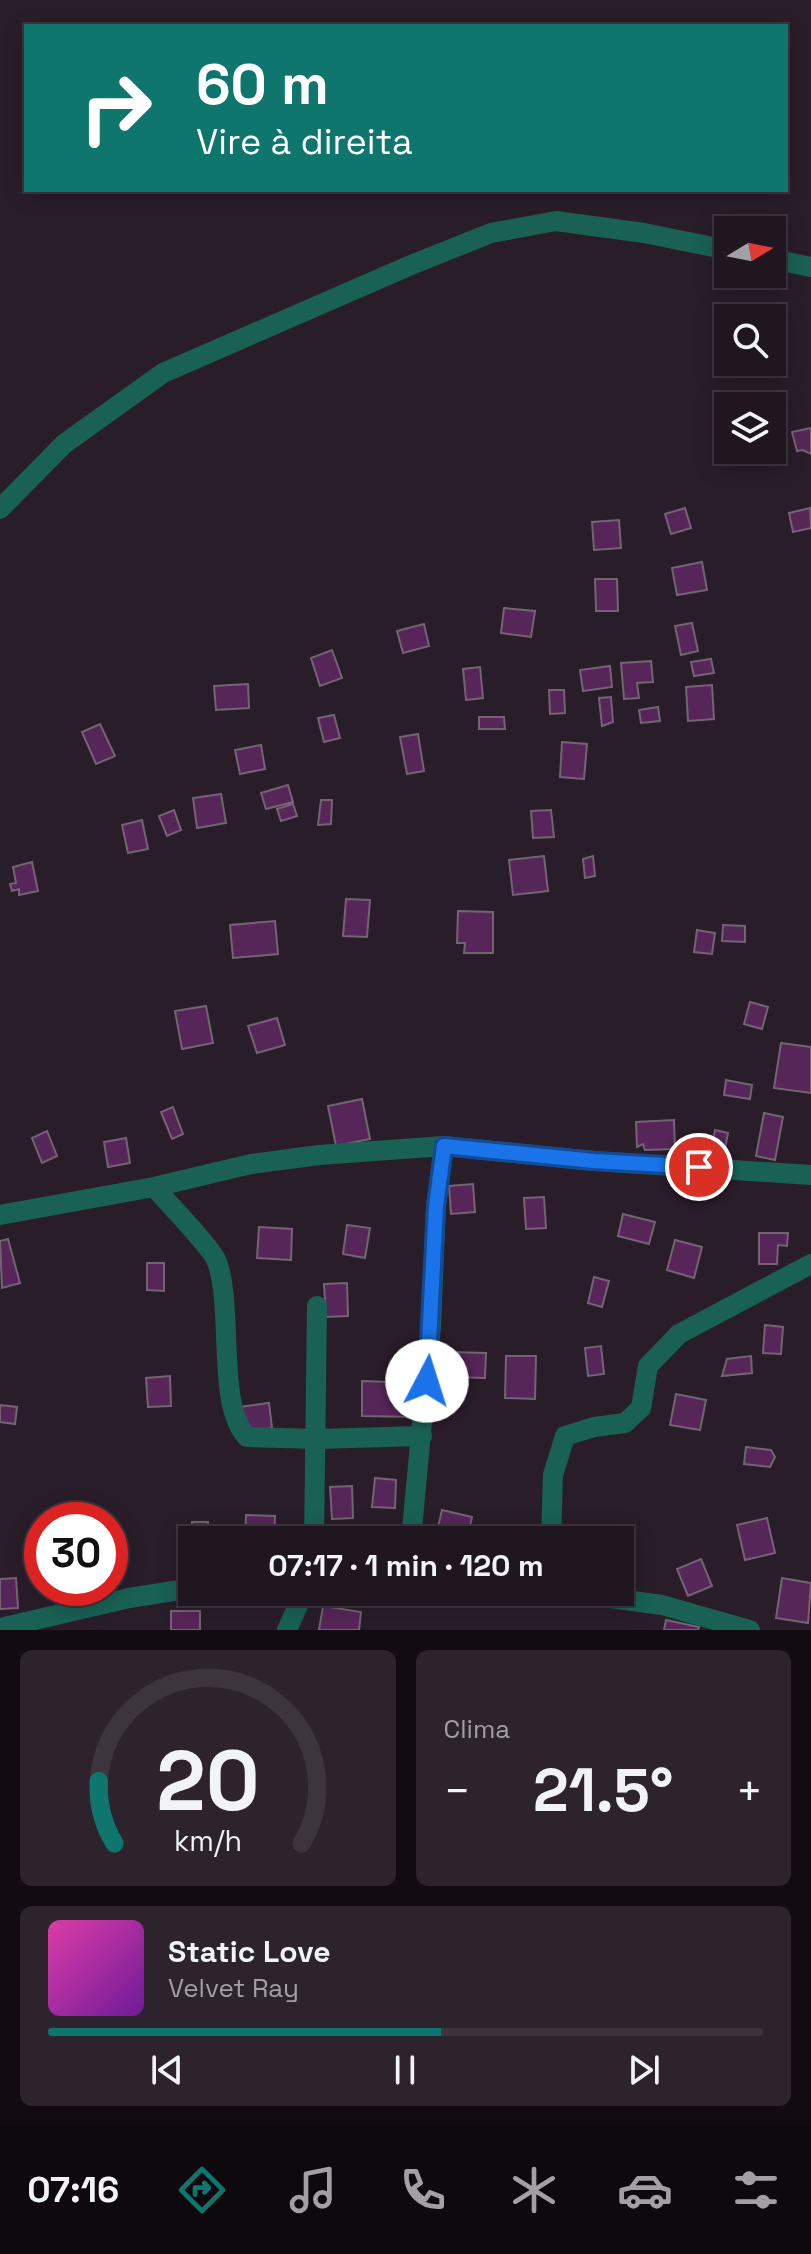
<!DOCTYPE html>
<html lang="pt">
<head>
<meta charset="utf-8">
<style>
  body { margin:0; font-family:"Space Grotesk",sans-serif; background:#2d232d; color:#f1f3f6; height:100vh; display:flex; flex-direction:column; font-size:30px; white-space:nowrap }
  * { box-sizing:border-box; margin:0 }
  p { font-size:26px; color:#a29fa5 }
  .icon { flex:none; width:44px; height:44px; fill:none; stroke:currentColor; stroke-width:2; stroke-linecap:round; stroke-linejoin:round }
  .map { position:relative; height:1630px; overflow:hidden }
  .side { display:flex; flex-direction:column; gap:20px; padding:20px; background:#120c12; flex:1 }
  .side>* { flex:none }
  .guide { position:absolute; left:24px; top:24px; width:764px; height:168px; border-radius:0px; box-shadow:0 4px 20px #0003,0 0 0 2px #3d353e; background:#0f766e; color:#fff; overflow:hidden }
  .needle { width:52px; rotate:80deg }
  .fabs { position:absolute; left:714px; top:216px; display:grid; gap:16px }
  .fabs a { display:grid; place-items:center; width:72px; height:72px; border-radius:0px; background:#201620; box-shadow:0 4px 20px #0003,0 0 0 2px #3d353e; font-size:40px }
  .speed { position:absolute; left:24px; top:1502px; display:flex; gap:16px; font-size:40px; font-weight:700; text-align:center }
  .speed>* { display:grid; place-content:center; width:104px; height:104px; border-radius:50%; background:#201620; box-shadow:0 4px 20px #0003,0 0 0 2px #3d353e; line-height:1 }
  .speed .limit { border:12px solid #d22; background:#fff; color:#111 }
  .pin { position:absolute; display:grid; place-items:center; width:68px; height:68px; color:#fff; margin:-34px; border:4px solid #fff; border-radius:50%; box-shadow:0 2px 8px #0007 }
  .me { position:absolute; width:88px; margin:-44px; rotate:5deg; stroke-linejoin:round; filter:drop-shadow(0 0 6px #0008) }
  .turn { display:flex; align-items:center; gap:28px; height:168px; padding:0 40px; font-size:36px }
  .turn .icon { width:104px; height:104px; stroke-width:2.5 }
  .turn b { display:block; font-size:56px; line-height:68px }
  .big { font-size:60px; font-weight:700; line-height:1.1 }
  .side .tile { flex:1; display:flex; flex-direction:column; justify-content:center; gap:12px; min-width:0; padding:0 28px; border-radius:12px; background:#2d232d }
  .side .dial { align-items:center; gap:0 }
  .dial svg { height:208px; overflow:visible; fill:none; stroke:#3d353e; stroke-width:7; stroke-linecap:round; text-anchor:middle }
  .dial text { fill:#f1f3f6; stroke:none }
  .song { display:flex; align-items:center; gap:24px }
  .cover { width:96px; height:96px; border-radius:12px; background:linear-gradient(135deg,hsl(320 70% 55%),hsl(280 70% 35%)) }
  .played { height:8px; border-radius:4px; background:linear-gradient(90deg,#0f766e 55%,#3d353e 55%) }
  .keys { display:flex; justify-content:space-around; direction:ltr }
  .heat { display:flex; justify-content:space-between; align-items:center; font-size:44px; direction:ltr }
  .side .tiles { flex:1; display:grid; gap:20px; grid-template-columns:1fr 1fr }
  .tile:last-child { grid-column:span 2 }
  .trip { position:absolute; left:178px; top:1526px; width:456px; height:80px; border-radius:0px; background:#201620; box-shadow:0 4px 20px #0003,0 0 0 2px #3d353e; font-weight:700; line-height:80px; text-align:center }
  .tabs { display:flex; height:128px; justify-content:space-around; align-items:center; background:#0d090d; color:#a29fa5 }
  .tabs .icon { width:56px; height:56px }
  .tabs .on { color:#0f766e }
  .tabs b { font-size:36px; color:#f1f3f6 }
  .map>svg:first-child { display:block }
  .building { fill:#572658; stroke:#736373; stroke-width:2 }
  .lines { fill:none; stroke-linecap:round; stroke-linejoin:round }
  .minor { stroke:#196154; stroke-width:20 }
  .route-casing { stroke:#114b97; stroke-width:20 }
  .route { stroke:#1a73e8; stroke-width:14 }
</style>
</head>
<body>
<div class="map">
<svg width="811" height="1630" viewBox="0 0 811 1630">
  <rect width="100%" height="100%" fill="#2a1d2a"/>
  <path class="building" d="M 811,428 L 811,454 L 803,450 L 797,451 L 792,432 Z
    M 685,508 L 691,528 L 671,534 L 665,514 Z
    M 810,508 L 811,528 L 793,532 L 789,513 Z
    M 619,520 L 621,548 L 594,550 L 592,522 Z
    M 702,562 L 707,590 L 677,595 L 672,568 Z
    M 595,579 L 617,579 L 618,611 L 596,611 Z
    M 504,608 L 535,611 L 531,637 L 501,633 Z
    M 692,623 L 698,651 L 681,655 L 675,626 Z
    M 424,624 L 429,646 L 403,653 L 397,631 Z
    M 332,650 L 342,678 L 320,686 L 311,658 Z
    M 711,659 L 714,673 L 694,676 L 691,662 Z
    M 651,661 L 653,682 L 637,683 L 639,698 L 624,699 L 621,663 Z
    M 610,666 L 612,687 L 583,691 L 580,670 Z
    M 480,667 L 483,698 L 466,700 L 463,669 Z
    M 248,684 L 249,708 L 216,710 L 214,686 Z
    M 712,685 L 714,719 L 688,721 L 686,687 Z
    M 549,690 L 564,690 L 565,713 L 550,714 Z
    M 611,697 L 613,722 L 602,726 L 599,698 Z
    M 658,707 L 660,721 L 641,723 L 639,710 Z
    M 334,715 L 340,738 L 324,742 L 318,718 Z
    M 479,717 L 504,717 L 505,729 L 479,729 Z
    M 100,724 L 115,756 L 96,764 L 82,732 Z
    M 418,734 L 424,771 L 407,774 L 400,737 Z
    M 562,742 L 587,744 L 584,779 L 560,777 Z
    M 261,745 L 265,769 L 240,774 L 235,750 Z
    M 288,785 L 293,802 L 266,809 L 261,793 Z
    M 221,794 L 226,823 L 197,828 L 193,798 Z
    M 321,800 L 332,800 L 331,824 L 318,825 Z
    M 293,804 L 297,816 L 281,821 L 277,809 Z
    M 174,810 L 181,830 L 167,836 L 159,816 Z
    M 551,810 L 554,837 L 533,838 L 531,811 Z
    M 142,820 L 148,849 L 128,853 L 122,825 Z
    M 544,856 L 548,891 L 513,895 L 509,860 Z
    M 593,856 L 595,876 L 585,878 L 583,859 Z
    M 32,862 L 38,891 L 19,895 L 19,889 L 12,891 L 10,884 L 16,883 L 13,867 Z
    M 346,899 L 370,900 L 367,937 L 343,936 Z
    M 458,911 L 493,912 L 493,953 L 464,953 L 465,943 L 457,943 Z
    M 275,921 L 278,954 L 233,958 L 230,925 Z
    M 723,925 L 745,926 L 745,942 L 722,941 Z
    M 697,930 L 715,933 L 712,954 L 694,952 Z
    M 750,1002 L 768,1007 L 762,1029 L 744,1024 Z
    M 206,1006 L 213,1043 L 182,1049 L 175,1011 Z
    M 277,1018 L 285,1045 L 257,1053 L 248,1026 Z
    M 781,1043 L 811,1047 L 811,1093 L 774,1088 Z
    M 726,1080 L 752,1085 L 750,1099 L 724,1095 Z
    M 362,1099 L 370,1139 L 336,1146 L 328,1106 Z
    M 173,1107 L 183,1134 L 172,1139 L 161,1112 Z
    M 764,1113 L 783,1117 L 775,1160 L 756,1156 Z
    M 674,1120 L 675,1149 L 645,1150 L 643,1144 L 637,1147 L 636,1122 Z
    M 715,1130 L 728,1133 L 723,1159 L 710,1156 Z
    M 47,1131 L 57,1156 L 42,1163 L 32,1138 Z
    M 126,1138 L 130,1163 L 108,1167 L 104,1142 Z
    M 473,1184 L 475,1212 L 451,1214 L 449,1186 Z
    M 544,1197 L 546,1228 L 526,1229 L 524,1198 Z
    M 623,1214 L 655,1222 L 649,1244 L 618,1236 Z
    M 347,1225 L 370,1228 L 365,1258 L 343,1254 Z
    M 259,1227 L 292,1229 L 291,1260 L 257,1258 Z
    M 759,1233 L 788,1233 L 787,1246 L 778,1245 L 777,1264 L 759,1264 Z
    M 8,1239 L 20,1283 L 2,1288 L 0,1241 Z
    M 675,1240 L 702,1247 L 694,1278 L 667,1270 Z
    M 147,1263 L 164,1263 L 164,1291 L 147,1290 Z
    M 594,1277 L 609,1281 L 602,1307 L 588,1303 Z
    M 347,1283 L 348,1316 L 326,1317 L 324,1284 Z
    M 765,1325 L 783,1327 L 781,1354 L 763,1353 Z
    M 601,1346 L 604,1374 L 588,1376 L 585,1348 Z
    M 450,1352 L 486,1353 L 485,1378 L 450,1377 Z
    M 506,1356 L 536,1356 L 535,1399 L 505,1398 Z
    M 751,1356 L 752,1373 L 722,1376 L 727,1359 Z
    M 170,1376 L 171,1406 L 148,1407 L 146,1378 Z
    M 362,1381 L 418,1383 L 418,1417 L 362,1416 Z
    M 676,1394 L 706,1400 L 700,1430 L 670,1425 Z
    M 269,1403 L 272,1428 L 242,1432 L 239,1407 Z
    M 0,1405 L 17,1407 L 15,1424 L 0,1422 Z
    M 746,1447 L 771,1450 L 775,1457 L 770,1467 L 744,1464 Z
    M 375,1478 L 396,1480 L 395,1508 L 372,1507 Z
    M 352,1486 L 353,1518 L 332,1519 L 330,1487 Z
    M 442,1510 L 472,1517 L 467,1540 L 435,1540 Z
    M 246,1515 L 275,1516 L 274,1540 L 245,1540 Z
    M 767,1518 L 775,1553 L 745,1560 L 737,1525 Z
    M 192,1522 L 208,1522 L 208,1540 L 192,1540 L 192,1554 Z
    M 511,1529 L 536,1537 L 535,1540 L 507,1540 Z
    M 701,1559 L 712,1586 L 688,1596 L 677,1569 Z
    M 16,1578 L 18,1608 L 0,1609 L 0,1579 Z
    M 782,1578 L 811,1583 L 808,1623 L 776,1618 Z
    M 323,1606 L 361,1612 L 359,1630 L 319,1630 Z
    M 171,1611 L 200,1611 L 200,1630 L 171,1630 Z
    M 666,1620 L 699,1627 L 698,1630 L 664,1630 Z"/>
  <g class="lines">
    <path class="minor" d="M 772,259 L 811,267
      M 0,509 L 64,444 L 163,373 L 411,265 L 491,233 L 556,221 L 644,233 L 728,250
      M 154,1187 C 166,1201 213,1249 217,1262 C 234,1308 216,1405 247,1437 L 317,1439 L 422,1436
      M 0,1215 L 154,1187 L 251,1164 L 319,1155 L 444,1146 L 594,1161 L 811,1175
      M 314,1540 L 317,1306
      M 411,1540 L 431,1326 L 436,1206 L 444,1146
      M 551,1540 L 553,1475 L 565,1436 L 594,1427 L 625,1423 L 641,1408 L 648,1366 L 679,1334 L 811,1264
      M 566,1592 L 662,1605 L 750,1630
      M 0,1628 L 129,1598 L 192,1588
      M 287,1630 L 304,1592"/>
  </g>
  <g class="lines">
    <defs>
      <path id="route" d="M 427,1381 L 436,1206 L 444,1146 L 594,1161 L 699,1167"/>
    </defs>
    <use href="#route" class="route-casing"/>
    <use href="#route" class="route"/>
  </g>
</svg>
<div class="fabs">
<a><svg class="needle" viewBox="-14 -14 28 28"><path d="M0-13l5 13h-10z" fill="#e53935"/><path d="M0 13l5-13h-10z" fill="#a29fa5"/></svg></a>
<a><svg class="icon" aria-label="search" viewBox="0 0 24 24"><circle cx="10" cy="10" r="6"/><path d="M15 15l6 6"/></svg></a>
<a><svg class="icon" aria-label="layers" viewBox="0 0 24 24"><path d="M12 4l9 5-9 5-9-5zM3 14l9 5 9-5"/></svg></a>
</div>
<div class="speed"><div class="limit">30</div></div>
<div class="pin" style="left:699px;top:1167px;background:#d93025"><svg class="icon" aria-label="arrive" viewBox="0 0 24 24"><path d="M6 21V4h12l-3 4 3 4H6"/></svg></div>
<svg class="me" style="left:427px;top:1381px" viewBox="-20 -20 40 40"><circle r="19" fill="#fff"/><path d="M0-13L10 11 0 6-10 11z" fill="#1a73e8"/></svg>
<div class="trip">07:17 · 1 min · 120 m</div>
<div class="guide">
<div class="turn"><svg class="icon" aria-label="right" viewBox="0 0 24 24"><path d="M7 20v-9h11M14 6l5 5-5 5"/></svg><div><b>60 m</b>Vire à direita</div></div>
</div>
</div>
<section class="side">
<div class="tiles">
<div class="tile dial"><svg viewBox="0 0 100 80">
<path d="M14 69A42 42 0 1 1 86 69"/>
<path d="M14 69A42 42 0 0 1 8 45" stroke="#0f766e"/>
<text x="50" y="56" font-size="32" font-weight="700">20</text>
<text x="50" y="72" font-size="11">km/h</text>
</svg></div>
<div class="tile"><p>Clima</p>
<div class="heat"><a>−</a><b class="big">21.5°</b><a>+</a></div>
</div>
<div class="tile">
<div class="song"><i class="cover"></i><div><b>Static Love</b><p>Velvet Ray</p></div></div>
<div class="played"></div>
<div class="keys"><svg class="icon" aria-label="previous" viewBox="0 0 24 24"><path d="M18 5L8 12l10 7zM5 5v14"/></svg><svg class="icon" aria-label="pause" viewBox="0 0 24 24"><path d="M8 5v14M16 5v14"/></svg><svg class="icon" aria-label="next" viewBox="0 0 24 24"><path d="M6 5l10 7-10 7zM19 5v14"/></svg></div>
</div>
</div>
</section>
<nav class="tabs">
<b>07:16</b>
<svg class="icon on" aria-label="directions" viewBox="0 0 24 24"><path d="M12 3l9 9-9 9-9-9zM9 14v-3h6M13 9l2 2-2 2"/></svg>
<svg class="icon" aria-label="music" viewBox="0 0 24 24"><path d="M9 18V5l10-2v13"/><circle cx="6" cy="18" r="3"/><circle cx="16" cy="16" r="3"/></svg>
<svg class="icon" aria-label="phone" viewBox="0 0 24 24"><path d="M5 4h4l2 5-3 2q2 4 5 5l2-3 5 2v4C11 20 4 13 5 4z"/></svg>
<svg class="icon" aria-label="climate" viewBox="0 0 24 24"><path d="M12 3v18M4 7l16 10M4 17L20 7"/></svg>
<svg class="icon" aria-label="car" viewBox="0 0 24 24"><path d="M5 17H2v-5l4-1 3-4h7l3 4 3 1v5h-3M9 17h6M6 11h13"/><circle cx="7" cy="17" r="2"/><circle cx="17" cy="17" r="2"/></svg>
<svg class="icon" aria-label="filters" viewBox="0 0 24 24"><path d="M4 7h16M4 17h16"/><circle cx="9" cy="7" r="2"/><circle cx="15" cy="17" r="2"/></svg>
</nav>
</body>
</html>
